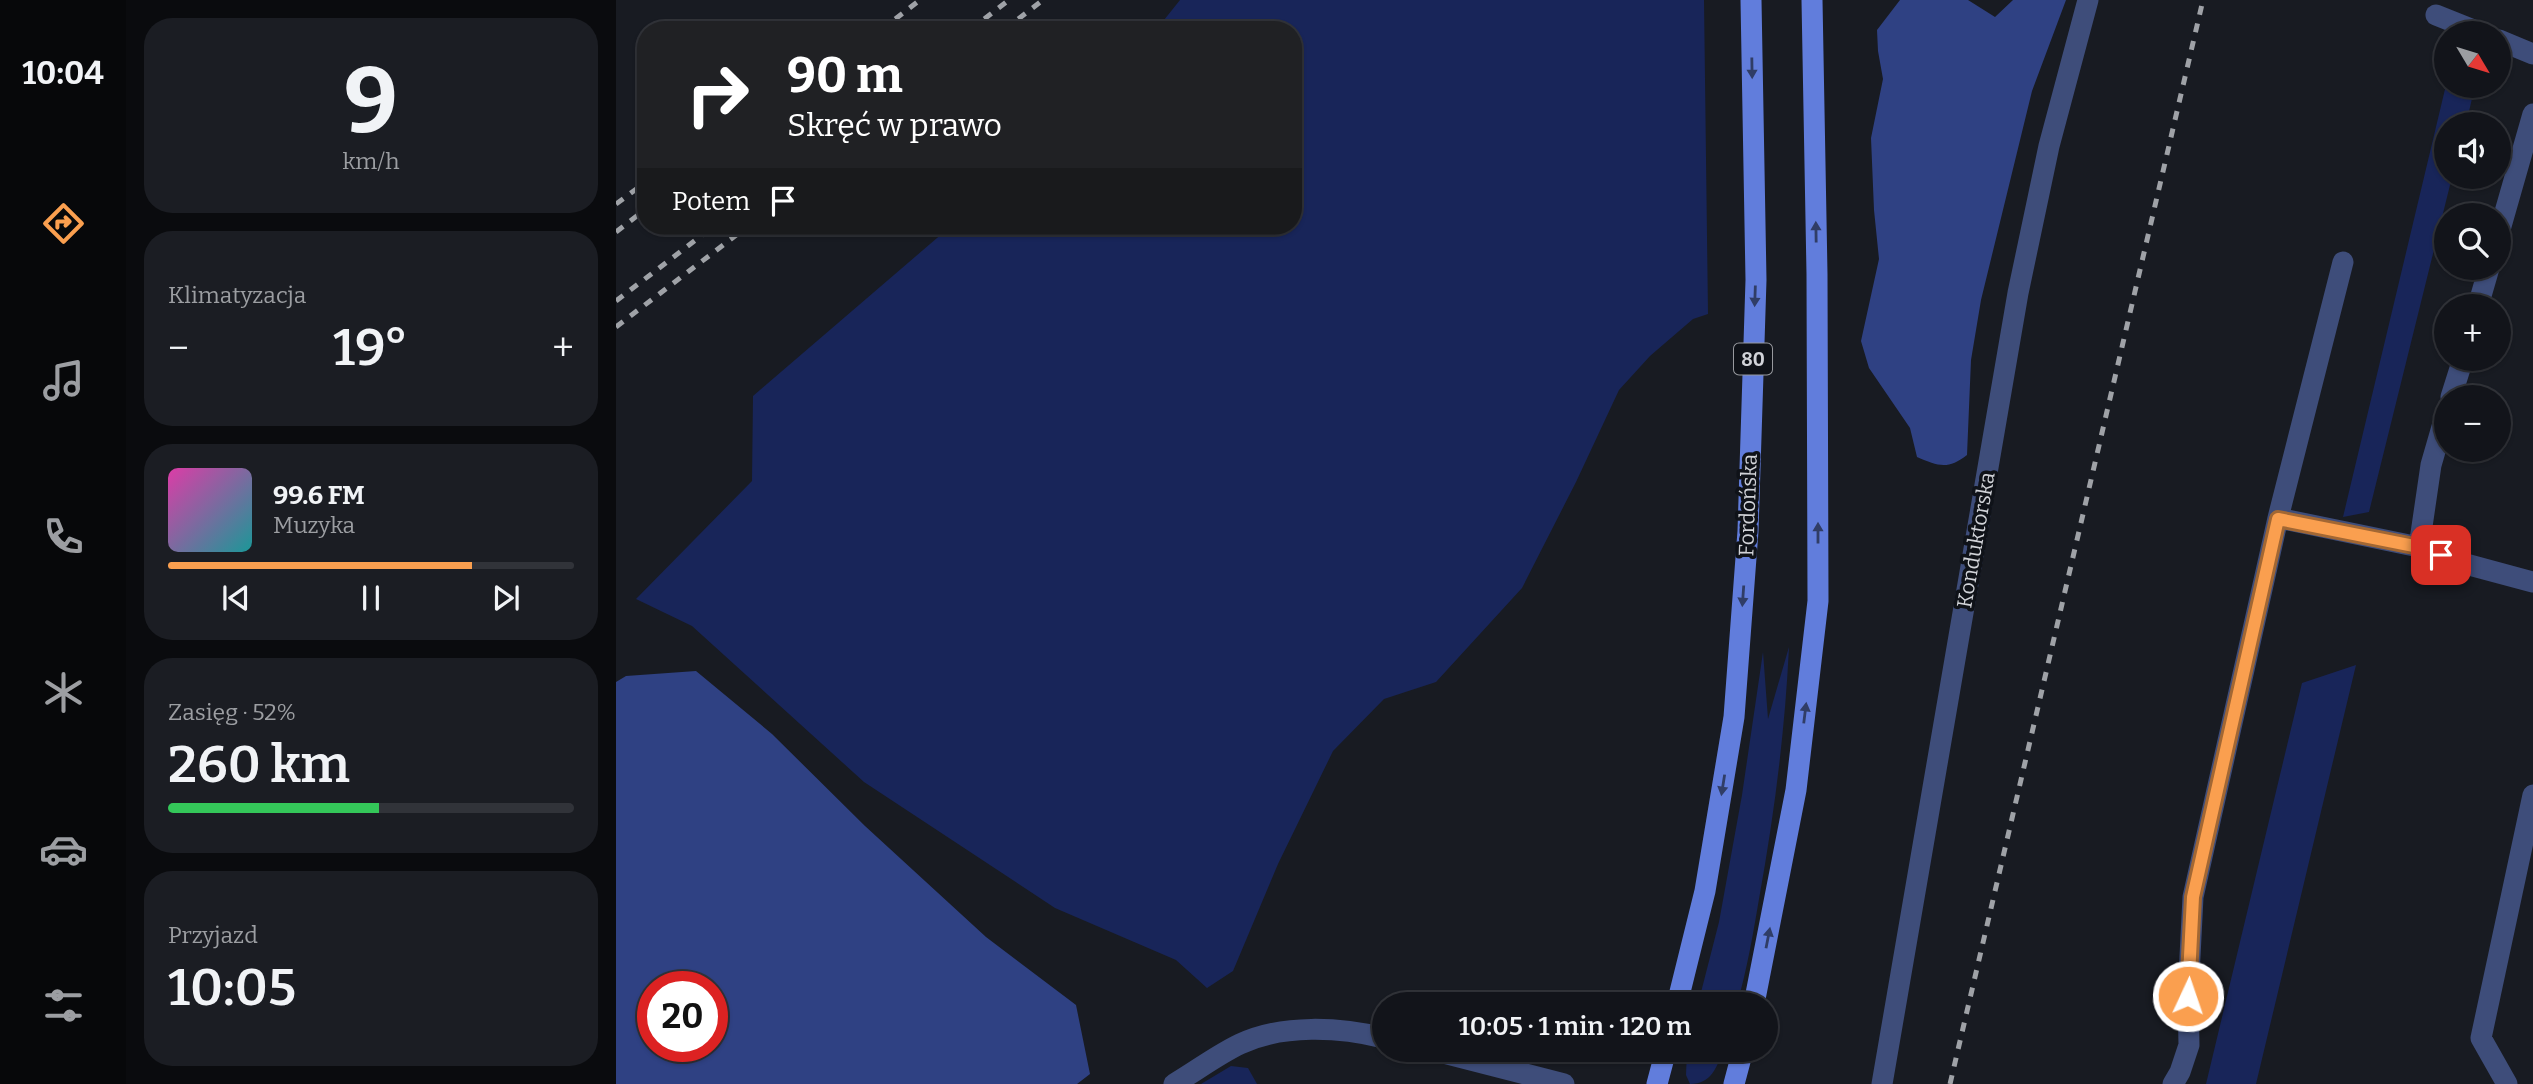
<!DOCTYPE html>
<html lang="pl">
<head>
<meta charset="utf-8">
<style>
  body { margin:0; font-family:Bitter,serif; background:#1b1d23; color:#f1f3f6; height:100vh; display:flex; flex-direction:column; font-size:26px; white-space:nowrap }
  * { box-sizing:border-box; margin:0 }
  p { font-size:23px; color:#9c9ea2 }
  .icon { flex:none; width:38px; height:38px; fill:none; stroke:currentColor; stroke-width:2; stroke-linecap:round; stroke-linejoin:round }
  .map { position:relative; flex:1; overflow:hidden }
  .drawer { display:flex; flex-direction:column; gap:18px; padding:18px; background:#0a0b0e; width:490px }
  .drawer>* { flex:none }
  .top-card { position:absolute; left:21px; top:21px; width:665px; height:214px; border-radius:28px; box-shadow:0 2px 5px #0004,0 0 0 2px #313339; background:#202124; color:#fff; overflow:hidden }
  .needle { width:46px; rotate:128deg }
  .fabs { position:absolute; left:1818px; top:21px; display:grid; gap:14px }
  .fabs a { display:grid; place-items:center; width:77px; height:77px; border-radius:50%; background:#12141a; box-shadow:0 2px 5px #0004,0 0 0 2px #313339; font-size:35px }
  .speed { position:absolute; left:21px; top:971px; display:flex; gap:14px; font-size:35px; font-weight:700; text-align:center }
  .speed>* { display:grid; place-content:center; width:91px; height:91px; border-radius:50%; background:#12141a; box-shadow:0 2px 5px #0004,0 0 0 2px #313339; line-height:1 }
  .speed .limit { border:10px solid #d22; background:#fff; color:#111 }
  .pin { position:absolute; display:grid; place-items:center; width:60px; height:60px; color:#fff; margin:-30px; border-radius:14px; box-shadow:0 4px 10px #0006 }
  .me { position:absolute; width:77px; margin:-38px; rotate:3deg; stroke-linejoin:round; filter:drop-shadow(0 0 5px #0008) }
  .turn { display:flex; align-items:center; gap:24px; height:147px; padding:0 35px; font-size:32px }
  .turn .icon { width:91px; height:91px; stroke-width:2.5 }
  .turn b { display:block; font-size:49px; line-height:60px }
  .then { display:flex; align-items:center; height:66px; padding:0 35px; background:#0003; gap:14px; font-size:26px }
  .big { font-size:52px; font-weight:600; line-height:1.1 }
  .drawer .tile { flex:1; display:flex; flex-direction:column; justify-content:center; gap:10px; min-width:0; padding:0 24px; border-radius:28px; background:#1b1d23 }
  .drawer .dial { align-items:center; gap:0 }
  .dial b { font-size:91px; line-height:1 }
  .song { display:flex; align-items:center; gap:21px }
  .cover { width:84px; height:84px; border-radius:10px; background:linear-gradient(135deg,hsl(320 70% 55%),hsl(180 70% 35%)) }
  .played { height:7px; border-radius:4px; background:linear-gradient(90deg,#fa9f4f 75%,#313339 75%) }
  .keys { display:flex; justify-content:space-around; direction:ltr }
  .heat { display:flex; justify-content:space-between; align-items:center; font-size:38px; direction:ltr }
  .charge { height:10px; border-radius:5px; background:linear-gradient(90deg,#34c759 52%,#313339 0) }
  .trip { position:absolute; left:756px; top:992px; width:406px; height:70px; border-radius:35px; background:#12141a; box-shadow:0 2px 5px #0004,0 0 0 2px #313339; font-weight:600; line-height:70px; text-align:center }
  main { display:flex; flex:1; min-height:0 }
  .menu { display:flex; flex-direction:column; width:126px; justify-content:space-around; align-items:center; background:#07080a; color:#9c9ea2 }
  .menu .icon { width:49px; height:49px }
  .menu .current { color:#fa9f4f }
  .menu b { font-size:32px; color:#f1f3f6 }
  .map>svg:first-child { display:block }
  .green { fill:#182559 }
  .forest { fill:#2f4183; fill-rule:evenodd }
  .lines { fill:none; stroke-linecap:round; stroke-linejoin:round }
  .minor { stroke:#3e4d7a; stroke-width:21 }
  .major { stroke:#617ddc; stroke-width:21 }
  .rail { stroke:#9fa2a7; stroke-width:5; stroke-dasharray:9 9; stroke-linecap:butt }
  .oneway { fill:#303d66 }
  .route-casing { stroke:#a26733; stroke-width:18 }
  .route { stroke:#fa9f4f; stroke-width:12 }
  .labels { text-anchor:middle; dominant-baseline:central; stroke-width:7; stroke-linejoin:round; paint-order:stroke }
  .shield { fill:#0f1218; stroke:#97999e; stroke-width:2 }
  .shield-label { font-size:19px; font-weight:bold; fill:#d1d3d8 }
  .street-label { font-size:21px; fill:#d1d3d8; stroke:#0f1218 }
</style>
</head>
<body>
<main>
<nav class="menu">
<b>10:04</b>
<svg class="icon current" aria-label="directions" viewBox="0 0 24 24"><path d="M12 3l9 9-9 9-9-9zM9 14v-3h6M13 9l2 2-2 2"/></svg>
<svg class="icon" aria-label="music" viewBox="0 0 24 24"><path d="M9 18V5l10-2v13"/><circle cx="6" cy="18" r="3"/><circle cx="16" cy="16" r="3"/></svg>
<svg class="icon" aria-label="phone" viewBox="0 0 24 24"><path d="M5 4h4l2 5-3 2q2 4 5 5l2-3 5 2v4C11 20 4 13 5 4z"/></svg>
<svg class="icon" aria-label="climate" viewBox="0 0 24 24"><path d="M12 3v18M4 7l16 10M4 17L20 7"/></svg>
<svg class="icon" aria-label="car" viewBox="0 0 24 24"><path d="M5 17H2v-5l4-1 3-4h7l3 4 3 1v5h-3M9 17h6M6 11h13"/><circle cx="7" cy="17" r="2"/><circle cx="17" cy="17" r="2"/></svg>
<svg class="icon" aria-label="filters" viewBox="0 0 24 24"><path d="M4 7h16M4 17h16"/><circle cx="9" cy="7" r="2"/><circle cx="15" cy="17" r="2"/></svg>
</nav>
<section class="drawer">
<div class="tile dial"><b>9</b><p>km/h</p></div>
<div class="tile"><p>Klimatyzacja</p>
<div class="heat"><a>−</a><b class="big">19°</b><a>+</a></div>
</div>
<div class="tile">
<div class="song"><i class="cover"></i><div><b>99.6 FM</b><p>Muzyka</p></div></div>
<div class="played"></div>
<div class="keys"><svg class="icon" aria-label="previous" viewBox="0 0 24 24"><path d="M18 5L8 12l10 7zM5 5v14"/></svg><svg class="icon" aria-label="pause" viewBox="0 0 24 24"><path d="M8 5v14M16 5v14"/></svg><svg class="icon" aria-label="next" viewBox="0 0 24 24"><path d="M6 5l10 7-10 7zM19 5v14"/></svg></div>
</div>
<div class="tile"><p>Zasięg · 52%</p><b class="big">260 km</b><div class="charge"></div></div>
<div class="tile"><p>Przyjazd</p><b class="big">10:05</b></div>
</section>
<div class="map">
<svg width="1917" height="1084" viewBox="0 0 1917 1084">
  <rect width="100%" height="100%" fill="#181b22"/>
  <path class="green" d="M 564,0 L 1088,0 L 1092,314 L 1077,319 L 1034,356 L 1003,390 L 960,482 L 906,588 L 820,682 L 768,699 L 717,751 L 662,864 L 617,971 L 591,988 L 560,960 L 439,908 L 248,782 L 76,626 L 20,599 L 136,481 L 137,396 L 335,226 L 677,226 L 677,30 L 540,30 Z
    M 1830,85 L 1859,86 L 1850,124 L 1830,124 L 1830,177 L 1836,177 L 1753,512 L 1727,517 Z
    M 1173,647 C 1169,732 1158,816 1143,899 C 1137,934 1131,970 1121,1004 L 1082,1004 L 1103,922 L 1126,795 L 1147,652 L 1152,719 Z
    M 1740,665 L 1640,1084 L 1590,1084 L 1686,683 Z
    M 1071,1050 L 1108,1050 C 1100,1067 1096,1084 1074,1084 L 1070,1075 Z
    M 615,1066 L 632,1068 L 641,1084 L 585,1084 Z"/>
  <path class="forest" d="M 1284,0 L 1352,0 L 1379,17 L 1397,0 L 1450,0 L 1416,91 L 1365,300 L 1355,360 L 1351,455 C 1332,470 1322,466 1301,457 L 1294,428 L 1253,368 L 1245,341 L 1263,259 L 1258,210 L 1255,138 L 1267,79 L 1262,51 L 1261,30 Z
    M 80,671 L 156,734 L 249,826 L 370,937 L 460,1005 L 474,1074 L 461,1084 L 0,1084 L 0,682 L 10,676 ZM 37,987 L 96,987 L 96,1046 L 37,1046 Z"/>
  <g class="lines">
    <path class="minor" d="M 1820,15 L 1865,33
      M 1883,40 L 1917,54
      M 1883,233 L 1917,114
      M 1862,306 L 1873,268
      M 1835,397 L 1847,359
      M 1662,518 L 1727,262
      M 1803,547 L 1815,465 L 1830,413
      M 816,1050 L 948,1084
      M 558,1084 C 580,1071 601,1055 624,1044 C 667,1024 723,1027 768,1038
      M 1266,1084 L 1402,293 L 1433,146 L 1472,0
      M 1557,1084 L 1564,1072 L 1573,1045 L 1572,996 L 1577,897 L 1662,518 L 1803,547 L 1846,563 L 1917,582
      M 1891,1084 L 1865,1038 L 1917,795"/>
    <path class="major" d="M 1061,1004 L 1089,891 L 1118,717 L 1132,531 L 1140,280 L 1135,0
      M 1138,1004 L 1180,790 L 1202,601 L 1201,274 L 1196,0
      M 1041,1084 L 1050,1050
      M 1118,1084 L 1127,1050"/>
    <path class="rail" d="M 265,30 L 304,0
      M 354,30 L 393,0
      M 388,30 L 427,0
      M 0,204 L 30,182
      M 0,232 L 30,209
      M 0,301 L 98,226
      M 0,327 L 132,226
      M 1334,1084 L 1587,0"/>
  </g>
  <defs><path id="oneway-solid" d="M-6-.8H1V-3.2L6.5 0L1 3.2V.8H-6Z" transform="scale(1.75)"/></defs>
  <g class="oneway">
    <use href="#oneway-solid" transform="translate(1136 68) rotate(89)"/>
    <use href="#oneway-solid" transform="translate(1200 232) rotate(-91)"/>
    <use href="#oneway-solid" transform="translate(1139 296) rotate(92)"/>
    <use href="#oneway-solid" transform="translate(1202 533) rotate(-90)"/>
    <use href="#oneway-solid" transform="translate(1127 596) rotate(94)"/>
    <use href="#oneway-solid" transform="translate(1189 713) rotate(-83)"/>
    <use href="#oneway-solid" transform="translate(1107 785) rotate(99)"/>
    <use href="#oneway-solid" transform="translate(1152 938) rotate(-79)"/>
  </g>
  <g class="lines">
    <defs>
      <path id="route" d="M 1572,996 L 1577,897 L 1662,519 L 1803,547 L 1825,555"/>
    </defs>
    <use href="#route" class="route-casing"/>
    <use href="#route" class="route"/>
  </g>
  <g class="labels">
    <rect class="shield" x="1118" y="343.5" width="38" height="31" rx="5"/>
    <g class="shield-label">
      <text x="1137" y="359">80</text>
    </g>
    <g class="street-label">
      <text transform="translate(1132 505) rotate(-88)">Fordońska</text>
      <text transform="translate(1360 540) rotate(-80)">Konduktorska</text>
    </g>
  </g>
</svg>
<div class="fabs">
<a><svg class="needle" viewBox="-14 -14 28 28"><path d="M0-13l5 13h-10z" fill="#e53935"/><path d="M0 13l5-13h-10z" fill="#9c9ea2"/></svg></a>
<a><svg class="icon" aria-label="sound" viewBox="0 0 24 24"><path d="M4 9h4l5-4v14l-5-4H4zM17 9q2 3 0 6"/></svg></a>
<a><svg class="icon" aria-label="search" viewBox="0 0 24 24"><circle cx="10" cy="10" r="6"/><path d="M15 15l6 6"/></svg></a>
<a>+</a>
<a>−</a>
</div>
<div class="speed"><div class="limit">20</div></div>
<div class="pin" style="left:1825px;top:555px;background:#d93025"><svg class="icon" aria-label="arrive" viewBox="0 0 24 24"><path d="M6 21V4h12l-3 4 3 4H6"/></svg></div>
<svg class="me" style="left:1572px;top:996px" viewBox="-20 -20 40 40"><circle r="17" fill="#fa9f4f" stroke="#fff" stroke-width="3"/><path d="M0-11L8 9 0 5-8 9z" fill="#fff"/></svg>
<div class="trip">10:05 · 1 min · 120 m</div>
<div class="top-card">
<div class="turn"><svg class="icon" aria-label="right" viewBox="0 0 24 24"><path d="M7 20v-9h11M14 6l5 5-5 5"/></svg><div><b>90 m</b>Skręć w prawo</div></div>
<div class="then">Potem<svg class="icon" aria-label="arrive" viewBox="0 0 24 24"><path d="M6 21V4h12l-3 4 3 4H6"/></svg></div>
</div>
</div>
</main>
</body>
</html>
